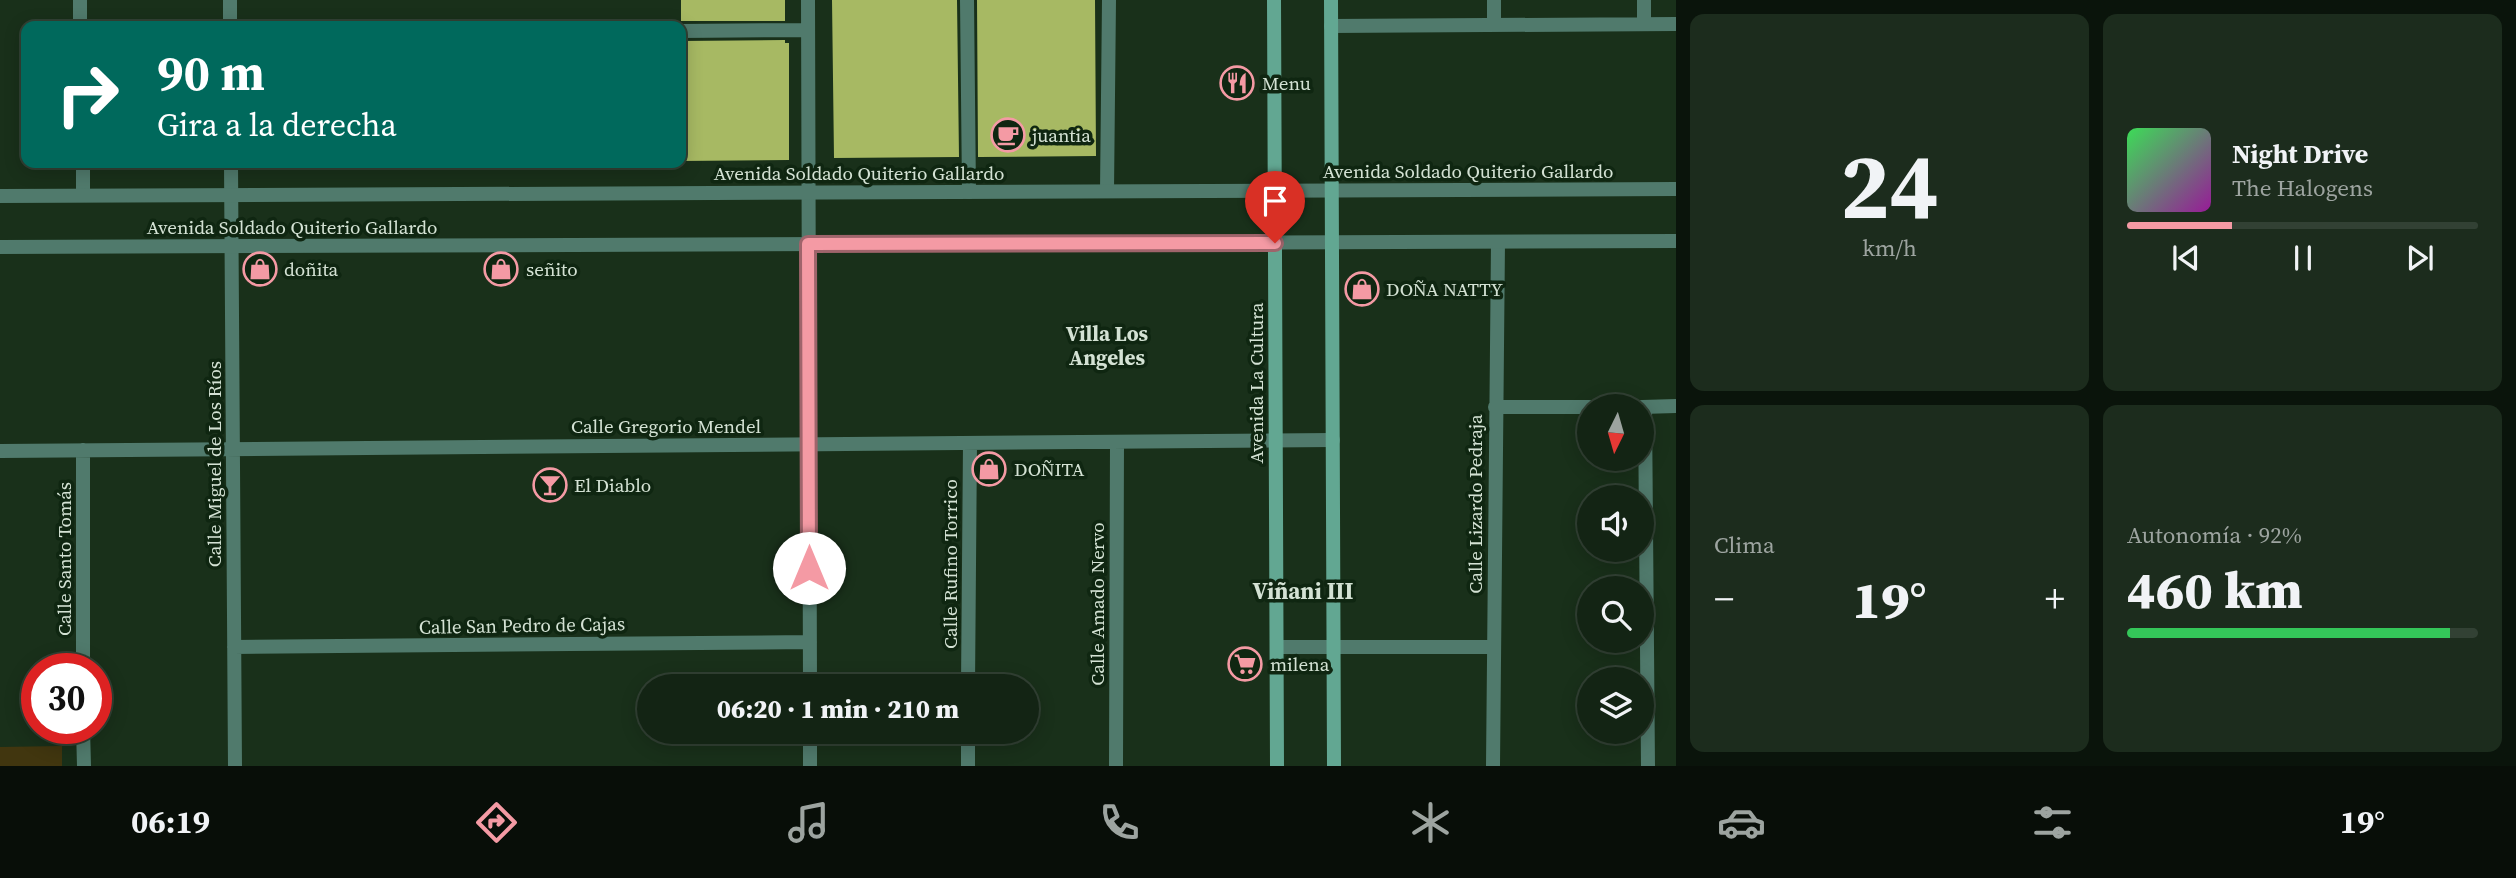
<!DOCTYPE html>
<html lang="es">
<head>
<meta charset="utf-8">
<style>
  body { margin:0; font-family:"Source Serif 4",serif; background:#1c2c1d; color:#f1f3f6; height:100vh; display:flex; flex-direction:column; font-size:26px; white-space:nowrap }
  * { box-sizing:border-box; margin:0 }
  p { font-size:23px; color:#9da4a0 }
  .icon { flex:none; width:38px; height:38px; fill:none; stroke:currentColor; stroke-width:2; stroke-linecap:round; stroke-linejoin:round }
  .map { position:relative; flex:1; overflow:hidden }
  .details { display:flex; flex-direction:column; gap:14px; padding:14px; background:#0a140b; width:840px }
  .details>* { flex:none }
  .banner { position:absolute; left:21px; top:21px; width:665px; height:147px; border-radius:14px; box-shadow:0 4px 18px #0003,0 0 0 2px #324134; background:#00695c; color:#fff; overflow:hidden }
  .needle { width:46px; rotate:185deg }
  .tools { position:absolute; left:1577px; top:394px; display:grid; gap:14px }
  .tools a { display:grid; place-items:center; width:77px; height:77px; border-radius:50%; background:#132414; box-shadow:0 4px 18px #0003,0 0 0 2px #324134; font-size:35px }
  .speed { position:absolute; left:21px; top:653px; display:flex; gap:14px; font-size:35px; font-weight:700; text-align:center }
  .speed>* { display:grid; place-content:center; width:91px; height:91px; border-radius:50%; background:#132414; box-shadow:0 4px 18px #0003,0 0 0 2px #324134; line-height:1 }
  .speed .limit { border:10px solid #d22; background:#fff; color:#111 }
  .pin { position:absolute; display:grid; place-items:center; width:60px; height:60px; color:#fff; margin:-72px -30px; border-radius:50% 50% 50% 0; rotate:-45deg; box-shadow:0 0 7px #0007 }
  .pin .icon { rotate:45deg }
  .me { position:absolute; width:77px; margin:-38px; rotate:0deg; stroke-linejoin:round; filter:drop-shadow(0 0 5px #0008) }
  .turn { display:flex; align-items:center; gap:24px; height:147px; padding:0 21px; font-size:32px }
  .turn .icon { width:91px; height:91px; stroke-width:2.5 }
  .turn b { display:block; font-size:49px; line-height:60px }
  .big { font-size:52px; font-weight:800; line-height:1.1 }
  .details .tile { flex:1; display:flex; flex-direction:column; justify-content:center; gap:10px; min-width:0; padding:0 24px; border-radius:14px; background:#1c2c1d }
  .details .dial { align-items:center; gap:0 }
  .dial b { font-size:91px; line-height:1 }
  .song { display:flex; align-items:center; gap:21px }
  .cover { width:84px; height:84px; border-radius:10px; background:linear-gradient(135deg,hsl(130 70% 55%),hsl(300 70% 35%)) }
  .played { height:7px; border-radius:4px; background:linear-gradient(90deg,#f49aa4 30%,#324134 30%) }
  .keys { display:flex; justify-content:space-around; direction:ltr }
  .heat { display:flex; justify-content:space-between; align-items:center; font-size:38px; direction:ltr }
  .charge { height:10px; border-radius:5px; background:linear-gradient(90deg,#34c759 92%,#324134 0) }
  .details .tiles { flex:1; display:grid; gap:14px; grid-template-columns:repeat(2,1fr) }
  .trip { position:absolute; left:637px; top:674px; width:402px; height:70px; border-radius:35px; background:#132414; box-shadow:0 4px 18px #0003,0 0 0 2px #324134; font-weight:800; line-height:70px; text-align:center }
  .dock { display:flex; height:112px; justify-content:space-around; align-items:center; background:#080e08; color:#9da4a0 }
  .dock .icon { width:49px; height:49px }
  .dock .selected { color:#f49aa4 }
  .dock b { font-size:32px; color:#f1f3f6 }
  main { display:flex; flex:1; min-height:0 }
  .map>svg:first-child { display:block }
  .green { fill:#41360f }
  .building { fill:#a7b963 }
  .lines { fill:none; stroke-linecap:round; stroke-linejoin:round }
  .minor { stroke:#507a6c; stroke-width:14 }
  .tertiary { stroke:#507a6c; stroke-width:14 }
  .secondary { stroke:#62a792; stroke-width:14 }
  .route-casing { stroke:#9f646b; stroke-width:18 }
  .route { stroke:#f49aa4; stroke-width:12 }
  .labels { text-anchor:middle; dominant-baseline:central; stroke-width:7; stroke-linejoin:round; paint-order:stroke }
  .poi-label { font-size:19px; fill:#d4e2d4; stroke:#0f2611; text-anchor:start }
  .street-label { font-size:19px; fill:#d4e2d4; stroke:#0f2611 }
  .neighbourhood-label { font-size:21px; font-weight:bold; fill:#d4e2d4; stroke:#0f2611 }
  .quarter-label { font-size:23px; font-weight:bold; fill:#d4e2d4; stroke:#0f2611 }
</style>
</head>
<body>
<main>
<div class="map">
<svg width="1676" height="766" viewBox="0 0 1676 766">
  <rect width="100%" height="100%" fill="#19301a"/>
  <path class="green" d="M 62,746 L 62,766 L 0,766 L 0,747 Z"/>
  <path class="building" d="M 681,0 L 785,0 L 785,21 L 681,21 Z
    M 832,0 L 957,0 L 959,157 L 834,158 Z
    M 977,0 L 1095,0 L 1096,156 L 978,157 Z
    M 785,40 L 785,43 L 789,43 L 789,160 L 681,161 L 681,41 Z"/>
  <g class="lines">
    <path class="minor" d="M 80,0 L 80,26
      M 230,0 L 230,26
      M 808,0 L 810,686
      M 967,0 L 969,192
      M 1494,0 L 1494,25
      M 1644,0 L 1644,24
      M 1331,26 L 1676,24
      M 681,31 L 808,30
      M 83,163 L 83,195
      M 231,163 L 235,766
      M 1107,191 L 1109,0
      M 1495,407 L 1589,407
      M 1642,407 L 1676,406
      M 1645,407 L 1648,766
      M 83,450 L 83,668
      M 0,451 L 1333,440
      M 234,647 L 810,642
      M 1277,647 L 1493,647
      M 968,686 L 970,443
      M 83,728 L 84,766
      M 810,732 L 810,766
      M 968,766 L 968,732
      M 1116,766 L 1117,442
      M 1493,766 L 1498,242"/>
    <path class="tertiary" d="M 0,196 L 1676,189
      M 0,247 L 1676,241"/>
    <path class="secondary" d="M 1274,0 L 1277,766
      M 1331,0 L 1334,766"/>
  </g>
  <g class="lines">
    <defs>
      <path id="route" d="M 809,568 L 808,244 L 1275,243"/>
    </defs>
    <use href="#route" class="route-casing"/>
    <use href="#route" class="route"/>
  </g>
  <defs>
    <symbol id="restaurant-ring" viewBox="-11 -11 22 22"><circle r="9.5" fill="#0f2611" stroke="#f49aa4" stroke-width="1.5"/><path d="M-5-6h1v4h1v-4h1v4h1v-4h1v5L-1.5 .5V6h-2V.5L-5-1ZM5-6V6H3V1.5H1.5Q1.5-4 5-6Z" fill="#f49aa4"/></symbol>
    <symbol id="cafe-ring" viewBox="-11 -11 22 22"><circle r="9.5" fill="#0f2611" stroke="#f49aa4" stroke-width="1.5"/><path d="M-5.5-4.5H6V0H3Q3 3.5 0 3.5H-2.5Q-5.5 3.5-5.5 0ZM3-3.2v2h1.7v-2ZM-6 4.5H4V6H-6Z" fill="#f49aa4"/></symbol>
    <symbol id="shop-ring" viewBox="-11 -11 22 22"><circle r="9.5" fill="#0f2611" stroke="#f49aa4" stroke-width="1.5"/><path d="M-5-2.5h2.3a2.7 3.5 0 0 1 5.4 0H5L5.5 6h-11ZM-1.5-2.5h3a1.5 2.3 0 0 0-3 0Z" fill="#f49aa4"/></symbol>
    <symbol id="bar-ring" viewBox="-11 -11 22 22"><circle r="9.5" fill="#0f2611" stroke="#f49aa4" stroke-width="1.5"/><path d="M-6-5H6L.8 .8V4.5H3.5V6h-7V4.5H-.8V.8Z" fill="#f49aa4"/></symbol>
    <symbol id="supermarket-ring" viewBox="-11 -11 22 22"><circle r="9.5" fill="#0f2611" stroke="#f49aa4" stroke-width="1.5"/><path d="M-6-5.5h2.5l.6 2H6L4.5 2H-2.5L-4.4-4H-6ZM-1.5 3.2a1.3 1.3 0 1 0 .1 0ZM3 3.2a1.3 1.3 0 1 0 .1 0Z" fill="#f49aa4"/></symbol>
  </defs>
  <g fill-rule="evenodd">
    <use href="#restaurant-ring" x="1218" y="64" width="38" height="38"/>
    <use href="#cafe-ring" x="989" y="116" width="38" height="38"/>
    <use href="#shop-ring" x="241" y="250" width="38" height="38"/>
    <use href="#shop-ring" x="482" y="250" width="38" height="38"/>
    <use href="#shop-ring" x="1343" y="270" width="38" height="38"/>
    <use href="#shop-ring" x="970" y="450" width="38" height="38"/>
    <use href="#bar-ring" x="531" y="466" width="38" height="38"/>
    <use href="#supermarket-ring" x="1226" y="645" width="38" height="38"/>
  </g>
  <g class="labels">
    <g class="poi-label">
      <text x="1262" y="83">Menu</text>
      <text x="1032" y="135">juantia</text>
      <text x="284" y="269">doñita</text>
      <text x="526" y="269">señito</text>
      <text x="1386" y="289">DOÑA NATTY</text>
      <text x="1014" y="469">DOÑITA</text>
      <text x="574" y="485">El Diablo</text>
      <text x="1270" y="664">milena</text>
    </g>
    <g class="street-label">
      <text x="1468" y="171">Avenida Soldado Quiterio Gallardo</text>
      <text x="859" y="173">Avenida Soldado Quiterio Gallardo</text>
      <text x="292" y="227">Avenida Soldado Quiterio Gallardo</text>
      <text transform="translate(1256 383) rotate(-90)">Avenida La Cultura</text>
      <text x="666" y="426">Calle Gregorio Mendel</text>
      <text transform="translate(214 464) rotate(-90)">Calle Miguel de Los Ríos</text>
      <text transform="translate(1475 504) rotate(-90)">Calle Lizardo Pedraja</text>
      <text transform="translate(64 559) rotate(-90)">Calle Santo Tomás</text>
      <text transform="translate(950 564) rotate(-90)">Calle Rufino Torrico</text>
      <text transform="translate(1097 604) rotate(-90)">Calle Amado Nervo</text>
      <text transform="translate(522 625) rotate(-1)">Calle San Pedro de Cajas</text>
    </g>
    <g class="neighbourhood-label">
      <text x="1107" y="333">Villa Los<tspan x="1107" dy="24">Angeles</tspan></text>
    </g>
    <g class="quarter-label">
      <text x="1303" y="591">Viñani III</text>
    </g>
  </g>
</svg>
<div class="tools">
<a><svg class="needle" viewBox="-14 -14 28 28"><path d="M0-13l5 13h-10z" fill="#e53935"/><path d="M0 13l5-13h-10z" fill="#9da4a0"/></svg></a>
<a><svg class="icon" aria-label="sound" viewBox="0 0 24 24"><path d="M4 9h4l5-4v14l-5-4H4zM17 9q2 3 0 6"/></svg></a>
<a><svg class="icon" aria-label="search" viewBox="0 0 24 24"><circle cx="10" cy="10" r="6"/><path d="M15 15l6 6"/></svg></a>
<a><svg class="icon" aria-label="layers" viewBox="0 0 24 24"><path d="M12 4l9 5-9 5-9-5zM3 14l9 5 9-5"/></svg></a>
</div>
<div class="speed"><div class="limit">30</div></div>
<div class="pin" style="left:1275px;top:243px;background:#d93025"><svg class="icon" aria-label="arrive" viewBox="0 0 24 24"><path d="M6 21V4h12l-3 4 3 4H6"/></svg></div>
<svg class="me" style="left:809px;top:568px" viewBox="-20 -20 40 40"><circle r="19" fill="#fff"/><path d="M0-13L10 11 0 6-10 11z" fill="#f49aa4"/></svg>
<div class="trip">06:20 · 1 min · 210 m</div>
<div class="banner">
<div class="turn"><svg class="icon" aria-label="right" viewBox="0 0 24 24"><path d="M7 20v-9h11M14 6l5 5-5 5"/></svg><div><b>90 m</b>Gira a la derecha</div></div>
</div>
</div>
<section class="details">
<div class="tiles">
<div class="tile dial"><b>24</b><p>km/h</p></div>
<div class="tile">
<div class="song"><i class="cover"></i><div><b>Night Drive</b><p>The Halogens</p></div></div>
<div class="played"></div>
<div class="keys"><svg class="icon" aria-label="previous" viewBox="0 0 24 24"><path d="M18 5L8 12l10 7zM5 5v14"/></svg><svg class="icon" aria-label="pause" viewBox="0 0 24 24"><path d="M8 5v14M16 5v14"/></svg><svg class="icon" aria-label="next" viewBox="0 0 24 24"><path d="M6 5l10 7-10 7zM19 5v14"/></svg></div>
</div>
<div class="tile"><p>Clima</p>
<div class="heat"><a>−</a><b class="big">19°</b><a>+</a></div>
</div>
<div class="tile"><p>Autonomía · 92%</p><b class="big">460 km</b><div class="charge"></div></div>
</div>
</section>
</main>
<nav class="dock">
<b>06:19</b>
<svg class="icon selected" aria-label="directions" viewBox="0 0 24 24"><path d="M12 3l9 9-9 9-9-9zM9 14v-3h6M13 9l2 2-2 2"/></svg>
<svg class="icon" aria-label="music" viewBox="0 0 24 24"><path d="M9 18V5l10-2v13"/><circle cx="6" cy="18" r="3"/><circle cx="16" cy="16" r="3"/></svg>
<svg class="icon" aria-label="phone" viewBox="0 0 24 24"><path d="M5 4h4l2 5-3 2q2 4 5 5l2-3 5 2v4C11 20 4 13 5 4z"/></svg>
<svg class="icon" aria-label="climate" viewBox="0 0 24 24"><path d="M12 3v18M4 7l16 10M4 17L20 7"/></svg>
<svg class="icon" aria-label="car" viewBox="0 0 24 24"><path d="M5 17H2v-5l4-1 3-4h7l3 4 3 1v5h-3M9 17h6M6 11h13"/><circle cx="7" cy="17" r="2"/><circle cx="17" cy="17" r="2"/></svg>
<svg class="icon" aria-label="filters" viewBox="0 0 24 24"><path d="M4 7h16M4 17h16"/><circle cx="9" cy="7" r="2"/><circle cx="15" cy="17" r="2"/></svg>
<b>19°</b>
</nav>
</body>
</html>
